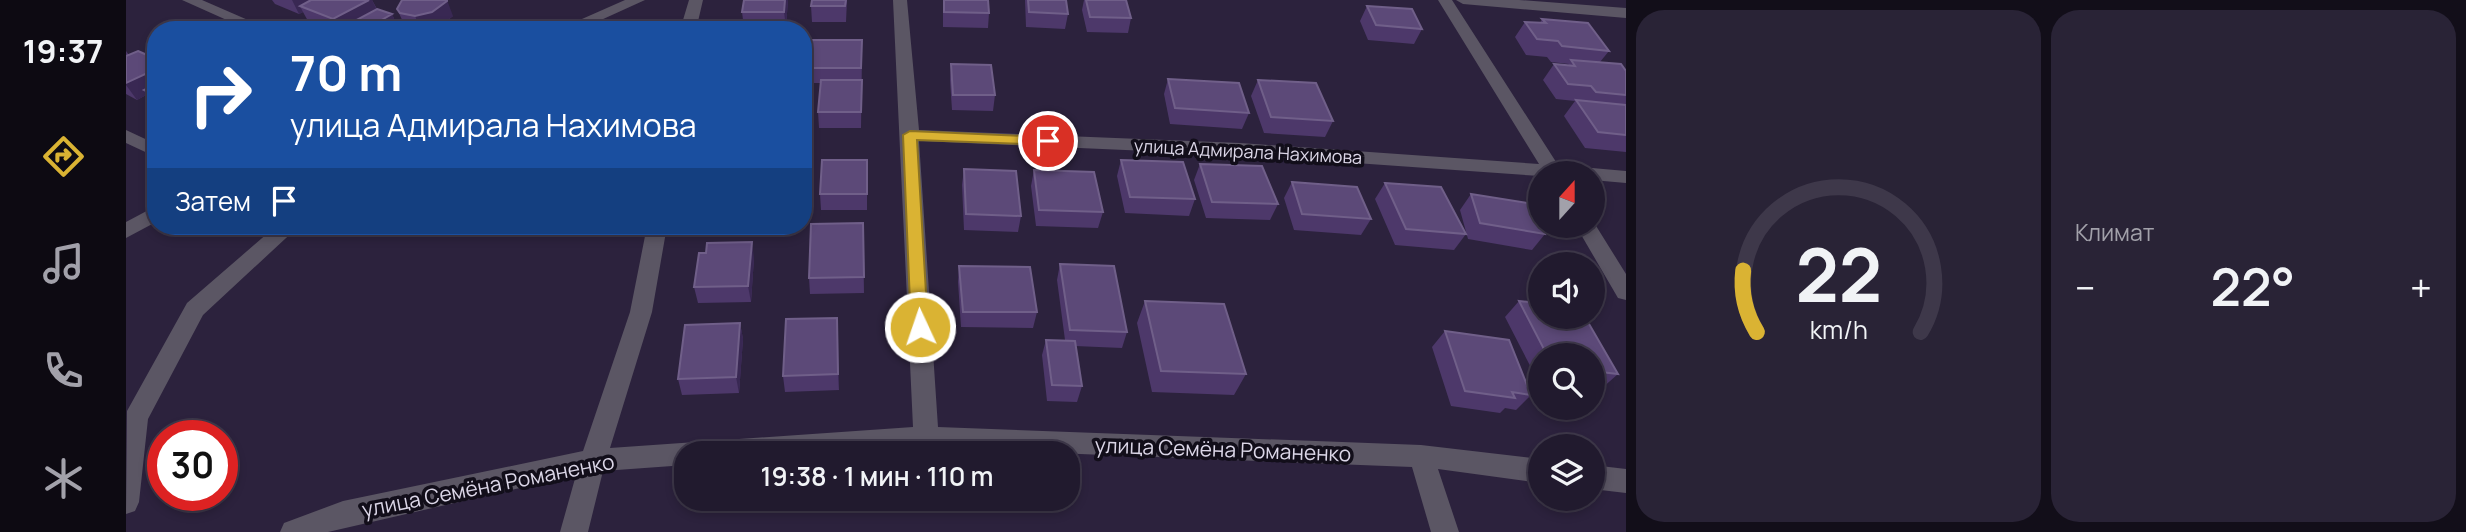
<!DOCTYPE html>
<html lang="ru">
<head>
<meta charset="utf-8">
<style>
  body { margin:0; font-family:Manrope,sans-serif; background:#292336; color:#f1f3f6; height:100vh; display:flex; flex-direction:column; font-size:26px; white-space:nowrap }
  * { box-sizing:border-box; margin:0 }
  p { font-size:23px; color:#a2a1aa }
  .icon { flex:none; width:38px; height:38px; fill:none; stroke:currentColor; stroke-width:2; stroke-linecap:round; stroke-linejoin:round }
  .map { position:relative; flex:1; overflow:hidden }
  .sheet { display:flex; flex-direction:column; gap:10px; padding:10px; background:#120e19; width:840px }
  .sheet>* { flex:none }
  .top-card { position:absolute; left:21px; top:21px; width:665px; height:214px; border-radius:28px; box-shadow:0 4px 10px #0003,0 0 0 2px #3e384a; background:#1a4fa0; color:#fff; overflow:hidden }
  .needle { width:46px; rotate:21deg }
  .controls { position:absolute; left:1402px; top:161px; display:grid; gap:14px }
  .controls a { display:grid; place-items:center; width:77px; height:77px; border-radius:50%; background:#211a2e; box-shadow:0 4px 10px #0003,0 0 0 2px #3e384a; font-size:35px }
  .speed { position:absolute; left:21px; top:420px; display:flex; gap:14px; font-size:35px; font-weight:700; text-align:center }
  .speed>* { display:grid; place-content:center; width:91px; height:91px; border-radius:50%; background:#211a2e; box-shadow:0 4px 10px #0003,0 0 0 2px #3e384a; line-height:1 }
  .speed .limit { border:10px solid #d22; background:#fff; color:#111 }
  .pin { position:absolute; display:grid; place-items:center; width:60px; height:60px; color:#fff; margin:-30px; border:4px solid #fff; border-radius:50%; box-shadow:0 2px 7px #0007 }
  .me { position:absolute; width:77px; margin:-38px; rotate:357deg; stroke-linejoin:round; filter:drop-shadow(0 0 5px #0008) }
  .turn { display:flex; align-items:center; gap:24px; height:147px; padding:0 28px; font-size:32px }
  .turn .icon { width:91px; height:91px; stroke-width:2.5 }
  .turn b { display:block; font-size:49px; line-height:60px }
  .then { display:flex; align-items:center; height:66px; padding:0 28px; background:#0003; gap:14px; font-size:26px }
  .big { font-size:52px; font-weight:600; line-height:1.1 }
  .sheet .tile { flex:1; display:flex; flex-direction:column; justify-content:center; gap:10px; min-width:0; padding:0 24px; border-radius:28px; background:#292336 }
  .sheet .dial { align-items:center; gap:0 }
  .dial svg { height:182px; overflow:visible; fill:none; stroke:#3e384a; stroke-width:7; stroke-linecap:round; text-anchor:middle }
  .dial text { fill:#f1f3f6; stroke:none }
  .heat { display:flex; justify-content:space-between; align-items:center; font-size:38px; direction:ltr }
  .sheet .tiles { flex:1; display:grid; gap:10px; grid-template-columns:repeat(2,1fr) }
  .trip { position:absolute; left:548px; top:441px; width:406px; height:70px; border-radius:28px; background:#211a2e; box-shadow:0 4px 10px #0003,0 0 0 2px #3e384a; font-weight:600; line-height:70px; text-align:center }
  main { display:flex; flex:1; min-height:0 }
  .dock { display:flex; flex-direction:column; width:126px; justify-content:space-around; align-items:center; background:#0d0a12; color:#a2a1aa }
  .dock .icon { width:49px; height:49px }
  .dock .active { color:#dab333 }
  .dock b { font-size:32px; color:#f1f3f6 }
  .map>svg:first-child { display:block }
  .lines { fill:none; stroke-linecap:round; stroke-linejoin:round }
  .minor { fill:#5b5664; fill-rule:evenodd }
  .wall { fill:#4d386a }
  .shaded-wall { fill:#392853 }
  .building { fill:#5c4978; stroke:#705f89; stroke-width:2 }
  .route { fill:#dab333; stroke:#8e7421; stroke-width:2 }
  .labels { text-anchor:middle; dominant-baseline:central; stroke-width:7; stroke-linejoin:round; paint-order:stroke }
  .street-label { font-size:18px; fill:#dbd6e7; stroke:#120e1a }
  .near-street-label { font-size:21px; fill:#dbd6e7; stroke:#120e1a }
</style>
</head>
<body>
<main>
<nav class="dock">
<b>19:37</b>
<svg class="icon active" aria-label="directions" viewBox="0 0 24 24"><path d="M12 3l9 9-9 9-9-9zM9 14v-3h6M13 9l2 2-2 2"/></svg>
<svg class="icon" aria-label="music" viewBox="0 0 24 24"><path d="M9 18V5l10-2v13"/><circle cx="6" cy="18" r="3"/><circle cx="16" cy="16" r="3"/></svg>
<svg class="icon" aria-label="phone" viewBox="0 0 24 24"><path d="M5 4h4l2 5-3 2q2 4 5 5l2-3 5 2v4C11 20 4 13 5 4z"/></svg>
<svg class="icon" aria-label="climate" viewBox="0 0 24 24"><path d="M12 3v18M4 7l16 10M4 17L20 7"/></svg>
</nav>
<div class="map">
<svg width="1500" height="532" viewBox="0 0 1500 532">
  <rect width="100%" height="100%" fill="#2c223d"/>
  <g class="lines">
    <path class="minor" d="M 56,0 L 76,0 L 145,30 L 123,30 Z
      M 499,0 L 519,0 L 453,30 L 431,30 Z
      M 563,0 L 577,0 L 570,30 L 554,30 Z
      M 767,0 L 781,0 L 793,130 L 1114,143 L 1413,164 L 1312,0 L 1326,0 L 1432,165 L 1500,171 L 1500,183 L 1466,180 L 1466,173 L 1414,173 L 1414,176 L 1114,155 L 793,141 L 812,427 L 1295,445 L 1414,459 L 1414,483 L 1312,469 L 1333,532 L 1305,532 L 1286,467 L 800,448 L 724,453 L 560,453 L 560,465 L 477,471 L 462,532 L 434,532 L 450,475 L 202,532 L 154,532 L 158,523 L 217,501 L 457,451 L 504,312 L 521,226 L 541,226 L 526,312 L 484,448 L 787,427 Z
      M 1330,0 L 1393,0 L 1500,8 L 1500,18 L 1337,4 Z
      M 0,130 L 30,144 L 30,157 L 0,143 Z
      M 30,206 L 30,222 L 0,238 L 0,222 Z
      M 1467,221 L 1500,274 L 1500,300 L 1492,298 L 1450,226 L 1466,226 Z
      M 150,226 L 173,226 L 77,315 L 22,419 L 13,502 L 9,511 L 0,514 L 1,411 L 61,303 Z
      M 1466,465 L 1500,469 L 1500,493 L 1466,489 Z"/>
  </g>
  <path class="wall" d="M 146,0 L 246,0 L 251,9 L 266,14 L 273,30 L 204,30 L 182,21 L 177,12 L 173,14 L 149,4 Z
    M 662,0 L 660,27 L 618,28 L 616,12 Z
    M 721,0 L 720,22 L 686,22 L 685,6 Z
    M 817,0 L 862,0 L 863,13 L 862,28 L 817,27 Z
    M 899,0 L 940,0 L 942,14 L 939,29 L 900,27 Z
    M 958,0 L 1000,0 L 1005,18 L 1002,33 L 961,32 L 956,10 Z
    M 1241,6 L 1296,29 L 1288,44 L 1242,40 L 1234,21 Z
    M 271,9 L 327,16 L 312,28 L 317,30 L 290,30 L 281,28 L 278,24 Z
    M 1416,19 L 1483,51 L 1474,62 L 1500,71 L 1500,152 L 1459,148 L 1438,116 L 1449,101 L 1430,99 L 1417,80 L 1428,64 L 1442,65 L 1443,64 L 1425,62 L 1421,57 L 1400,55 L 1389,37 L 1399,22 L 1414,23 Z
    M 0,51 L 3,55 L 30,59 L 30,105 L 22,94 L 11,100 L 0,94 Z
    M 736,55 L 735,128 L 693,128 L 692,112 L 695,83 L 684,83 L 683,68 Z
    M 825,64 L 869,95 L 867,111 L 826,110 L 824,80 Z
    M 1042,79 L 1123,113 L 1116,129 L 1044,124 L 1038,94 Z
    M 1132,80 L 1207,121 L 1199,137 L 1138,133 L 1125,96 Z
    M 741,160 L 741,210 L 695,210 L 694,194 Z
    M 995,160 L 1069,199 L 1063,216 L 999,213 L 991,176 Z
    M 1074,164 L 1152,204 L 1144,220 L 1080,218 L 1068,180 Z
    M 838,169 L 895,216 L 892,232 L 838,230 L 836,185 Z
    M 908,170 L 977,212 L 972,228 L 910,226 L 905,186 Z
    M 1166,182 L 1245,219 L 1235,235 L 1168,230 L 1158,198 Z
    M 1259,183 L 1340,234 L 1328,250 L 1269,245 L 1249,199 Z
    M 1345,194 L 1419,234 L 1406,250 L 1342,239 L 1334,210 Z
    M 737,223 L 738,293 L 684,294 L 683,278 Z
    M 580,253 L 628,258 L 625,302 L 572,303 L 568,287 Z
    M 934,264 L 1001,332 L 996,348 L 949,346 L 956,386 L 951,402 L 921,401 L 916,355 L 920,340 L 939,340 L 931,280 Z
    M 833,266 L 911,312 L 907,328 L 835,327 L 832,282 Z
    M 1019,301 L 1120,374 L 1108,395 L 1026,392 L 1011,323 Z
    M 1393,301 L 1492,374 L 1475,389 L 1466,388 L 1466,355 L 1414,355 L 1414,383 L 1413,383 L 1379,317 Z
    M 711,318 L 713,390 L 659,392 L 657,376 Z
    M 614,323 L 617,339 L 613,393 L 556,395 L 552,379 Z
    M 1319,331 L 1405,395 L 1390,410 L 1379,408 L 1374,413 L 1325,406 L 1306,347 Z"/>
  <path class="shaded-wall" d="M 166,0 L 200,0 L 174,6 L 177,12 L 173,14 Z
    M 243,0 L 246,0 L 253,14 L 221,25 L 224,29 L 212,30 L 207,19 Z
    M 321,0 L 327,16 L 313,27 L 295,30 L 289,16 Z
    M 659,0 L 662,0 L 660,27 L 658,12 Z
    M 266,14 L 273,30 L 238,30 Z
    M 30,69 L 30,90 L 18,90 L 22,94 L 11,100 L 0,85 L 0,83 Z
    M 626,242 L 628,258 L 625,302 L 622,286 Z
    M 711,318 L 712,334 L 713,390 L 712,374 Z
    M 614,323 L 617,339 L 613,393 L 610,377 Z"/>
  <path class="building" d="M 185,0 L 243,0 L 207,19 L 174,6 Z
    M 276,0 L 321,0 L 321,1 L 306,12 L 289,16 L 274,13 L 271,9 Z
    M 618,0 L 659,0 L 658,12 L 616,12 Z
    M 686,0 L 720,0 L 719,6 L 685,6 Z
    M 818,0 L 862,0 L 863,13 L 818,12 Z
    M 902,0 L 940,0 L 942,14 L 903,12 Z
    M 960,0 L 1000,0 L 1005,18 L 964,17 Z
    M 1241,6 L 1286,9 L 1296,29 L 1250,25 Z
    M 251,9 L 266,14 L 238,30 L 234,30 L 221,25 Z
    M 1416,19 L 1462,23 L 1483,51 L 1436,46 L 1432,41 L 1411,39 L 1399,22 L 1420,23 Z
    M 306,25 L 317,30 L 298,30 Z
    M 686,40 L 736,40 L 735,68 L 683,68 Z
    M 12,51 L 30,59 L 30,69 L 0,83 L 0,56 Z
    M 1445,60 L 1495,64 L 1500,71 L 1500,95 L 1470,92 L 1465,86 L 1442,84 L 1428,64 L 1449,66 Z
    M 825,64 L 865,65 L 869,95 L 827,95 Z
    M 1042,79 L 1113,83 L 1123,113 L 1049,108 Z
    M 695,80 L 736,80 L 735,112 L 692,112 Z
    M 1132,80 L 1190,83 L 1207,121 L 1145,117 Z
    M 30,84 L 30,96 L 18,90 Z
    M 1450,100 L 1500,105 L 1500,135 L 1472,132 Z
    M 696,160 L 741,160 L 741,194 L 694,194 Z
    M 995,160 L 1057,162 L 1069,199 L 1004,197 Z
    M 1074,164 L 1136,166 L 1152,204 L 1086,202 Z
    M 838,169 L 890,171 L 895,216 L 840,214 Z
    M 908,170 L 968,172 L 977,212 L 913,210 Z
    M 1166,182 L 1231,187 L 1245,219 L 1176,214 Z
    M 1259,183 L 1315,187 L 1340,234 L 1280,229 Z
    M 1345,194 L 1408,204 L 1414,221 L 1414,226 L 1416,226 L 1419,234 L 1354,223 Z
    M 737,223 L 738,277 L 683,278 L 685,224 Z
    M 626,242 L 622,286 L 568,287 L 573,253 L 580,253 L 581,243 Z
    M 934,264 L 988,266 L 1001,332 L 944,330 Z
    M 833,266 L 904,267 L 911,312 L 837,312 Z
    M 1019,301 L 1098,304 L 1120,374 L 1035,371 Z
    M 1393,301 L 1414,303 L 1414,317 L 1459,317 L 1492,374 L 1466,371 L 1466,355 L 1421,355 Z
    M 711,318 L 712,374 L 657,376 L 660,319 Z
    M 614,323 L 610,377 L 552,379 L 559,325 Z
    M 1319,331 L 1383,340 L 1405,395 L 1386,392 L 1389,398 L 1339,391 Z
    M 920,340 L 949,341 L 956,386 L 926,385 Z"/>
  <path class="route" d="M 784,131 L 922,137 L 928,141 L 922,145 L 791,140 L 802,327 L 800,332 L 788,332 L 785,327 L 777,135 Z"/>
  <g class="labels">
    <g class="street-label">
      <text transform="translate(1122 151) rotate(3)">улица Адмирала Нахимова</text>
    </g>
    <g class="near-street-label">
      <text transform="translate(1097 449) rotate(2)">улица Семёна Романенко</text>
      <text transform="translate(362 485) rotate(-11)">улица Семёна Романенко</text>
    </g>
  </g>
</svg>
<div class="controls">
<a><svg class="needle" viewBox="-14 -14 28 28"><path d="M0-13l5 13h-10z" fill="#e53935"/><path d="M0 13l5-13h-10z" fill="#a2a1aa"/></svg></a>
<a><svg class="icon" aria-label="sound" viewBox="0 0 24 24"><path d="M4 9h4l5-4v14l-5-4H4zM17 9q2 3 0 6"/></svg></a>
<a><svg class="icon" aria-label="search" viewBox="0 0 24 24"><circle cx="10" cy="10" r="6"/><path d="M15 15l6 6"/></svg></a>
<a><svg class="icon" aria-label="layers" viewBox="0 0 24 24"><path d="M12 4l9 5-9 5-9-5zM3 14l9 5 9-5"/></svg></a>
</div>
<div class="speed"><div class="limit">30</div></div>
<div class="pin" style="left:922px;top:141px;background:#d93025"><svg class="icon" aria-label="arrive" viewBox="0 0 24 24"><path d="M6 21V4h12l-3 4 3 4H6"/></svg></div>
<svg class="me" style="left:794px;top:327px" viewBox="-20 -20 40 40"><circle r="17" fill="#dab333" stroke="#fff" stroke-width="3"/><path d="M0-11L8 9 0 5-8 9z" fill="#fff"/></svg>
<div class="trip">19:38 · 1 мин · 110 m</div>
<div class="top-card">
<div class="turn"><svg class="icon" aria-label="right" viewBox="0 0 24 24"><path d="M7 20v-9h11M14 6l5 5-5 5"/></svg><div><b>70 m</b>улица Адмирала Нахимова</div></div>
<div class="then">Затем<svg class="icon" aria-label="arrive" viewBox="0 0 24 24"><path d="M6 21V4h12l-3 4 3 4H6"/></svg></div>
</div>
</div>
<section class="sheet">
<div class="tiles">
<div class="tile dial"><svg viewBox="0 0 100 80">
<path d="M14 69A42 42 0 1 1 86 69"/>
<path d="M14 69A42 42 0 0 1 8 42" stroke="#dab333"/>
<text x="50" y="56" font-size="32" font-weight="700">22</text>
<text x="50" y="72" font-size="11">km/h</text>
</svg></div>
<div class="tile"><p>Климат</p>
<div class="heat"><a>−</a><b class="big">22°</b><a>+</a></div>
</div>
</div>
</section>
</main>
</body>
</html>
